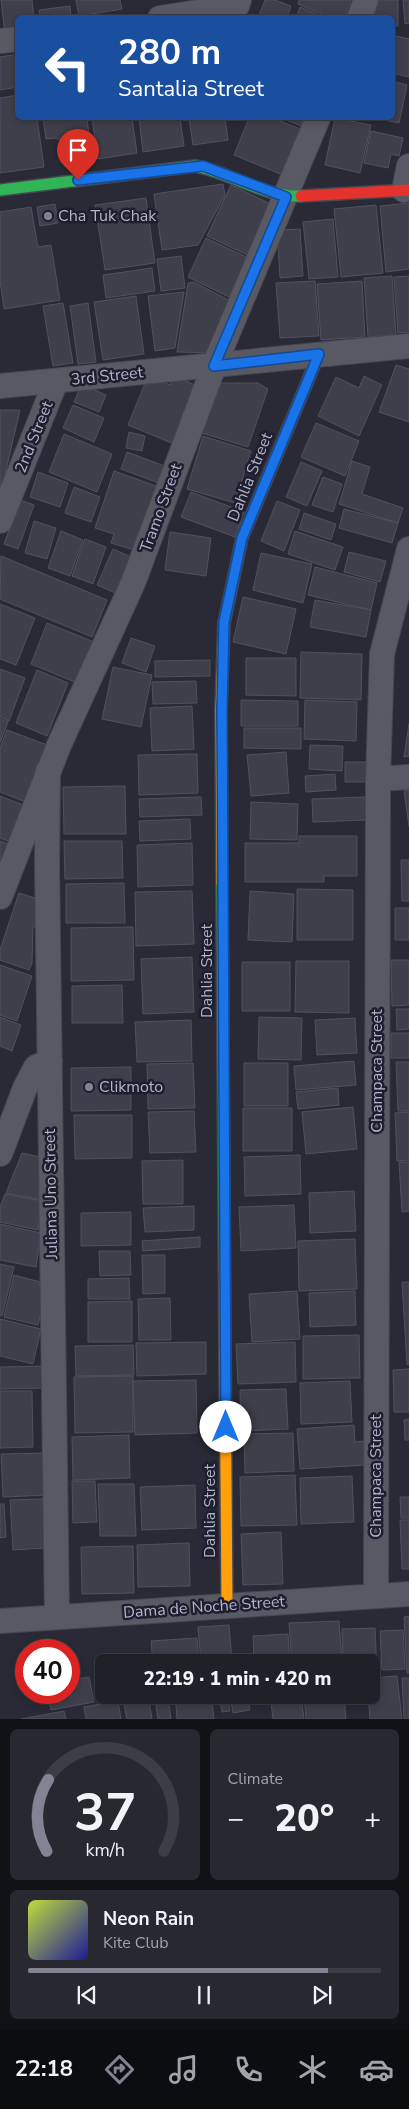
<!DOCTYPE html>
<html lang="en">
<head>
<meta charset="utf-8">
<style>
  body { margin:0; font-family:"Nunito Sans",sans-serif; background:#272830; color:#f1f3f6; height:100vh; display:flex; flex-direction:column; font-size:19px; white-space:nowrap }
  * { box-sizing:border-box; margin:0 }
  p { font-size:16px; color:#a1a3a8 }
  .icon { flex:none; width:28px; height:28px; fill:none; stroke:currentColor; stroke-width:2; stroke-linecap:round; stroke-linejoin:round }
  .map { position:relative; height:1719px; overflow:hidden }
  .panel { display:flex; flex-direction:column; gap:10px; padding:10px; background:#111216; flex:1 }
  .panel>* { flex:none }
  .top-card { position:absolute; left:15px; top:15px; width:380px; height:105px; border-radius:8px; box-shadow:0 2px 8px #0003,0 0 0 1px #3c3e45; background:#1a4fa0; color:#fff; overflow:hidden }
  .speed { position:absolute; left:15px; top:1639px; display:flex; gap:10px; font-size:25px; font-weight:700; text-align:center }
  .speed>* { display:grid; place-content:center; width:65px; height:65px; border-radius:50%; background:#1f2028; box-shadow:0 2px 8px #0003,0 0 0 1px #3c3e45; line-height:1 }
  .speed .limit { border:8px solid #d22; background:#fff; color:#111 }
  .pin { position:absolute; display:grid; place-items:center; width:42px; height:42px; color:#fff; margin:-51px -21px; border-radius:50% 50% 50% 0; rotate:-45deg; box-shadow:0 0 5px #0007 }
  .pin .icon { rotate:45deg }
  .me { position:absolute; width:55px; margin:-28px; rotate:0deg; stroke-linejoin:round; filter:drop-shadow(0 0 4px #0008) }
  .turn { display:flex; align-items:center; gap:18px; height:105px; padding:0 20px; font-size:22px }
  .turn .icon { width:65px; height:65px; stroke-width:2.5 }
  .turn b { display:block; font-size:35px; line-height:42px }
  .big { font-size:38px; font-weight:800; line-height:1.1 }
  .panel .card { flex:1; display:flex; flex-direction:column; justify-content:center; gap:8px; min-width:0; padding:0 18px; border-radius:8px; background:#272830 }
  .panel .dial { align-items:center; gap:0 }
  .dial svg { height:130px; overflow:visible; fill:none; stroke:#3c3e45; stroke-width:7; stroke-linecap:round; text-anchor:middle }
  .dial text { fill:#f1f3f6; stroke:none }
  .song { display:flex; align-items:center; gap:15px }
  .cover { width:60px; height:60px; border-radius:8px; background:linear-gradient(135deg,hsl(70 70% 55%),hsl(240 70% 35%)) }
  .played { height:5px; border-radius:2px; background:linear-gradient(90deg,#838493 85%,#3c3e45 85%) }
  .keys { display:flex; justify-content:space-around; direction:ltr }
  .heat { display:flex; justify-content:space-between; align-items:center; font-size:28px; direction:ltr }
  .panel .tiles { flex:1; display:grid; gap:10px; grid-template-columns:1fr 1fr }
  .card:last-child { grid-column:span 2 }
  .trip { position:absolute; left:95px; top:1654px; width:285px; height:50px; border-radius:8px; background:#1f2028; box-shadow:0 2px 8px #0003,0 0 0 1px #3c3e45; font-weight:800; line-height:50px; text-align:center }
  .dock { display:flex; height:80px; justify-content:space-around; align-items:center; background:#0c0d10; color:#a1a3a8 }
  .dock .icon { width:35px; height:35px }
  .dock .active { color:#838493 }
  .dock b { font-size:22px; color:#f1f3f6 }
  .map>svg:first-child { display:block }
  .building { fill:#3e3f4a; stroke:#51515d }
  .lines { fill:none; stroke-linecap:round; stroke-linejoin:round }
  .street-casing { stroke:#474752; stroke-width:26 }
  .fast-casing { stroke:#474752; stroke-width:14 }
  .slow-casing { stroke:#474752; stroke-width:14 }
  .jam-casing { stroke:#474752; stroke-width:14 }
  .street { stroke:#595963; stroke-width:24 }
  .fast { stroke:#30b455; stroke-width:11 }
  .slow { stroke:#ff9f0a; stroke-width:11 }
  .jam { stroke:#e5322d; stroke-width:11 }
  .route-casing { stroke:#114b97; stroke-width:12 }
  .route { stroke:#1a73e8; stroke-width:9 }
  .poi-dot { fill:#838493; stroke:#1d1e2f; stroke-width:2 }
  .labels { text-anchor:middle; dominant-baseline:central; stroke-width:5; stroke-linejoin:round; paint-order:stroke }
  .poi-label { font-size:16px; fill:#b3b4c6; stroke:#1d1e2f; text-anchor:start }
  .street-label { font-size:16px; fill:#b3b4c6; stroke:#1d1e2f }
</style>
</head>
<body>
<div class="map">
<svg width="409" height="1719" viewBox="0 0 409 1719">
  <rect width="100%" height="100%" fill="#292a35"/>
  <path class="building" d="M 1,0 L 32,0 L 34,18 L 18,18 L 18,33 L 5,34 Z
    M 76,0 L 120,0 L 122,9 L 79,16 Z
    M 265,0 L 275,0 L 291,6 L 287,18 L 258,18 Z
    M 299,0 L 351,0 L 344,18 L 331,18 L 298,4 Z
    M 374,0 L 398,0 L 398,26 L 392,26 L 392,18 L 375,18 Z
    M 403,0 L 409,0 L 409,23 L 405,24 Z
    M 70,6 L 71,18 L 40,18 L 39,10 Z
    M 300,7 L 327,18 L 296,18 Z
    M 392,35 L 409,39 L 409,77 L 392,73 Z
    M 18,54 L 18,87 L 0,90 L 0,57 Z
    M 392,81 L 407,85 L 399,123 L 374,118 L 392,118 Z
    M 18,95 L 18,118 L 37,118 L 44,167 L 0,173 L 0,98 Z
    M 43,118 L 87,118 L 91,153 L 73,154 L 64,142 L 55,138 L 46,139 Z
    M 92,118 L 132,118 L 137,153 L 98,159 Z
    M 139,118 L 180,118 L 184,146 L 143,152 Z
    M 189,118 L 225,118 L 228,140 L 193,145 Z
    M 249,118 L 272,118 L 303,130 L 285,176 L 234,155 Z
    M 281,118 L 311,118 L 306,128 Z
    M 335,118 L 371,125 L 360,173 L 325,165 Z
    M 371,131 L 403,138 L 399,156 L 391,154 L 388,168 L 364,163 Z
    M 223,184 L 225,195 L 198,245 L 162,250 L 154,194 Z
    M 231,185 L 277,207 L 254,258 L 207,236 Z
    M 146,198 L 155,263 L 105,270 L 95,205 Z
    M 409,203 L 409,269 L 386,272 L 380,206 Z
    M 55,204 L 58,223 L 40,226 L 37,207 Z
    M 376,205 L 383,273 L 341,277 L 334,209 Z
    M 31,207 L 38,247 L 51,245 L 60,300 L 4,309 L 0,281 L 0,212 Z
    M 333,219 L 338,277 L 309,279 L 303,222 Z
    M 300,229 L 303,276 L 280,278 L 277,230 Z
    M 206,238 L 255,261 L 237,301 L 188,277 Z
    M 181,256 L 185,288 L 161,291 L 157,259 Z
    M 152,268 L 155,291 L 106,298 L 103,275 Z
    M 392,276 L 396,335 L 368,337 L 364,278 Z
    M 409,276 L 409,332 L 398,333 L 394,277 Z
    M 315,281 L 319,336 L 280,338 L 276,283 Z
    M 362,281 L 365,337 L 321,340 L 317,284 Z
    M 194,282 L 236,304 L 211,353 L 177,352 L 188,283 Z
    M 184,292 L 175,348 L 155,351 L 148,296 Z
    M 136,296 L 144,354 L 103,360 L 94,302 Z
    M 63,303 L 73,363 L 53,366 L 43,306 Z
    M 88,303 L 96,362 L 78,364 L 70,306 Z
    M 396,365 L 409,369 L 409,422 L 379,412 Z
    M 148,376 L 170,385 L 174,376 L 197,386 L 174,444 L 128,425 Z
    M 364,376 L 382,385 L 359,436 L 318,416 L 336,377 L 359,388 Z
    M 217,383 L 258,383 L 268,389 L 248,447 L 202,433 Z
    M 82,384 L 106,395 L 99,412 L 74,402 Z
    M 73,405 L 104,418 L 94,442 L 63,428 Z
    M 0,410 L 20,410 L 1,492 L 0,492 Z
    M 316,423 L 359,441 L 345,476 L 301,457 Z
    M 129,432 L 145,436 L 142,451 L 126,448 Z
    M 64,434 L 112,454 L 97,492 L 49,472 Z
    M 203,436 L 251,451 L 235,503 L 187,489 Z
    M 127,452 L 170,468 L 164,485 L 121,469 Z
    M 352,461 L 370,467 L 362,494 L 403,508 L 398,523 L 339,504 Z
    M 301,462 L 322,471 L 307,506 L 286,497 Z
    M 114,471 L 159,487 L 141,552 L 111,543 L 114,534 L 95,528 Z
    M 38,472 L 68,483 L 60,507 L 30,497 Z
    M 323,477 L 342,484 L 333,512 L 312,505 Z
    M 74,487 L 100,497 L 91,522 L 65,513 Z
    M 191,492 L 244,512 L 235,537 L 181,517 Z
    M 20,500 L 34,505 L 18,549 L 4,544 Z
    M 277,501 L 300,510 L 284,551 L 261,541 Z
    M 344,509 L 398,523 L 392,543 L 339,528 Z
    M 304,513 L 336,524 L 331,540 L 299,529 Z
    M 34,521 L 56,528 L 47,559 L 25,553 Z
    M 61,531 L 83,540 L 70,576 L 48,568 Z
    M 295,531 L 343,547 L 335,570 L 288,554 Z
    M 170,532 L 211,538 L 206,576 L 165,570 Z
    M 85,539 L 106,547 L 93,584 L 72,576 Z
    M 113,549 L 138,560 L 122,596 L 97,585 Z
    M 349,552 L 386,561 L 380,582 L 344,572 Z
    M 261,553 L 312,564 L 303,603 L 253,590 Z
    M 1,556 L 107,600 L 92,637 L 0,599 Z
    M 315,567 L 377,583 L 371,610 L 308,595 Z
    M 243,597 L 296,609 L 286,654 L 233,642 Z
    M 315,600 L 371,610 L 366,637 L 310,627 Z
    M 0,604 L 35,618 L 16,665 L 0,659 Z
    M 47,623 L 94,642 L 77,683 L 31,664 Z
    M 131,638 L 155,646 L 146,672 L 122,663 Z
    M 301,652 L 362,654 L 361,700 L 300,698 Z
    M 246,658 L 296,658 L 296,696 L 246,695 Z
    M 210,660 L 210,676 L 155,677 L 155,661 Z
    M 113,667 L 152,675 L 141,727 L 102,719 Z
    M 0,669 L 25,678 L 9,721 L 0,717 Z
    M 37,670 L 68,683 L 47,736 L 16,723 Z
    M 196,681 L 197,703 L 153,704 L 152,682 Z
    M 241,700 L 298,701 L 298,726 L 241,726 Z
    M 305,700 L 357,702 L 356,741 L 304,739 Z
    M 192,706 L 194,749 L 152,751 L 150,708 Z
    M 0,719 L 8,722 L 0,743 Z
    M 409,724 L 409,756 L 404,757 Z
    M 244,728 L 301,728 L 301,749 L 244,748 Z
    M 7,730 L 50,746 L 28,803 L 0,792 L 0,748 Z
    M 310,745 L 343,746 L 342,771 L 309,769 Z
    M 286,752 L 289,793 L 251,796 L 247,755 Z
    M 197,754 L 198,793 L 139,795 L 138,755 Z
    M 345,762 L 368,762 L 368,782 L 345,782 Z
    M 335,774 L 336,790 L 306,792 L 305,776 Z
    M 125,786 L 126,834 L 64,834 L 63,787 Z
    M 409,790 L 409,826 L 404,791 Z
    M 0,796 L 26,806 L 13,843 L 0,838 Z
    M 201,797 L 202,815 L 140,817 L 139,799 Z
    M 365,797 L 367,820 L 313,822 L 312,799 Z
    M 251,802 L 298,804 L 297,840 L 250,839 Z
    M 190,819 L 191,839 L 140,841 L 139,821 Z
    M 299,836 L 357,836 L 357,876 L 324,876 L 324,882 L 245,882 L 245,843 L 299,843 Z
    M 0,841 L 13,846 L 5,865 L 0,863 Z
    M 64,841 L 122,841 L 123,878 L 65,879 Z
    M 192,843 L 193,885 L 138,887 L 137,845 Z
    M 401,860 L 409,860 L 409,901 L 402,901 Z
    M 124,883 L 125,923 L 66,923 L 66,884 Z
    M 297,889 L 353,890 L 353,940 L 297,940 Z
    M 192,891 L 194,944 L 136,946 L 135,892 Z
    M 250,891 L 294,894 L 292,942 L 248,940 Z
    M 19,893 L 38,899 L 37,926 L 33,927 L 32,963 L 29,970 L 0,960 L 0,950 Z
    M 395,908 L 409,908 L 409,940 L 395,940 Z
    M 133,927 L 134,980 L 71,981 L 71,928 Z
    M 192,957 L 194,1012 L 143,1014 L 141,959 Z
    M 391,960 L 409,960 L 409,1005 L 392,1006 Z
    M 296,961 L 349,961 L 349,1013 L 295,1012 Z
    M 242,962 L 290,962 L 290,1011 L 242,1011 Z
    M 0,965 L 32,976 L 17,1021 L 0,1015 Z
    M 122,985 L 123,1023 L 72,1023 L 72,986 Z
    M 396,1009 L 409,1009 L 409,1029 L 397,1030 Z
    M 0,1017 L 21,1025 L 12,1051 L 0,1046 Z
    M 259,1017 L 302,1018 L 301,1060 L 258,1059 Z
    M 355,1018 L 357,1053 L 317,1055 L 315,1020 Z
    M 191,1020 L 192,1061 L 137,1062 L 135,1022 Z
    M 391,1033 L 409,1033 L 409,1058 L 391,1058 Z
    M 354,1061 L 356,1085 L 296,1090 L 294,1066 Z
    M 396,1062 L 409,1062 L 409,1111 L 398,1111 Z
    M 193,1063 L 195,1108 L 148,1109 L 147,1064 Z
    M 244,1063 L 288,1063 L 288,1106 L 244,1106 Z
    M 131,1067 L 131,1110 L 71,1111 L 71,1068 Z
    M 338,1088 L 339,1105 L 298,1109 L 296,1092 Z
    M 353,1107 L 357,1149 L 306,1154 L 302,1112 Z
    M 243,1108 L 292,1108 L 292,1151 L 243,1151 Z
    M 194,1111 L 196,1152 L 150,1153 L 148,1112 Z
    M 409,1112 L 409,1160 L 397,1161 L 395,1113 Z
    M 74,1115 L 132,1115 L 132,1158 L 75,1159 Z
    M 22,1153 L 49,1159 L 42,1200 L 6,1193 Z
    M 300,1155 L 301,1194 L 245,1196 L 244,1157 Z
    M 183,1160 L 183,1204 L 143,1204 L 142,1161 Z
    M 399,1162 L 409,1162 L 409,1211 L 402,1212 Z
    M 354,1191 L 356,1231 L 310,1233 L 309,1193 Z
    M 5,1194 L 42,1201 L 38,1230 L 0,1222 L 0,1207 Z
    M 294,1205 L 296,1248 L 241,1251 L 239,1207 Z
    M 194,1206 L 194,1230 L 145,1232 L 143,1208 Z
    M 131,1212 L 131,1245 L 81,1246 L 81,1213 Z
    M 0,1224 L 41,1233 L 36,1267 L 0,1260 Z
    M 200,1237 L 200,1247 L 143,1251 L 142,1241 Z
    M 355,1239 L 357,1289 L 299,1291 L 298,1241 Z
    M 99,1251 L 130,1251 L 131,1275 L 100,1276 Z
    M 142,1255 L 165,1255 L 165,1293 L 143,1294 Z
    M 0,1264 L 14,1267 L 2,1316 L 0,1315 Z
    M 14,1275 L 48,1284 L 38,1325 L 4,1317 Z
    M 129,1278 L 130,1299 L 88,1299 L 88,1279 Z
    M 402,1282 L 409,1282 L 409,1364 L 407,1365 Z
    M 297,1291 L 300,1339 L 252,1342 L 249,1294 Z
    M 355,1291 L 356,1325 L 310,1327 L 309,1293 Z
    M 170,1298 L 171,1340 L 139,1340 L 138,1299 Z
    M 132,1301 L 132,1342 L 88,1342 L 88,1302 Z
    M 0,1319 L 41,1329 L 33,1364 L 0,1356 Z
    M 359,1335 L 360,1378 L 303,1379 L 303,1336 Z
    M 206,1342 L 206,1374 L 137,1376 L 136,1343 Z
    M 295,1342 L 296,1382 L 238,1384 L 236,1344 Z
    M 133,1345 L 134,1375 L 76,1376 L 75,1346 Z
    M 46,1366 L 46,1388 L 0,1389 L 0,1367 Z
    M 409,1369 L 409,1412 L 394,1412 L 393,1370 Z
    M 133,1376 L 133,1432 L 75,1433 L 74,1377 Z
    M 196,1380 L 197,1433 L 135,1435 L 133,1381 Z
    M 350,1381 L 352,1422 L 301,1424 L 300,1383 Z
    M 286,1389 L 288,1429 L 241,1431 L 240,1390 Z
    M 0,1391 L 32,1391 L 33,1447 L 0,1448 Z
    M 409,1419 L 409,1440 L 405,1440 L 404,1420 Z
    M 354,1425 L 355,1442 L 364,1441 L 366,1465 L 300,1469 L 297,1429 Z
    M 293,1433 L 294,1471 L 245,1473 L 244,1434 Z
    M 129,1435 L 130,1478 L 73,1480 L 72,1437 Z
    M 47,1453 L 48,1495 L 3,1497 L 1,1454 Z
    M 295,1475 L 297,1525 L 241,1526 L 240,1477 Z
    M 352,1476 L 354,1522 L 301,1524 L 300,1478 Z
    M 72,1481 L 95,1481 L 97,1522 L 73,1523 Z
    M 98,1484 L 134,1484 L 136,1536 L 100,1536 Z
    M 195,1485 L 196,1528 L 142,1530 L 140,1487 Z
    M 400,1497 L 409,1497 L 409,1518 L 401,1518 Z
    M 43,1499 L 45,1548 L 13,1550 L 10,1500 Z
    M 0,1504 L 4,1504 L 6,1537 L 0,1538 Z
    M 400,1520 L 409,1520 L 409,1569 L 402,1569 Z
    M 281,1532 L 283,1584 L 243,1585 L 241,1534 Z
    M 189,1543 L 190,1586 L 138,1587 L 137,1545 Z
    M 133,1546 L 134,1593 L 82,1594 L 81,1547 Z
    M 409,1616 L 409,1673 L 407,1673 L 404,1617 Z
    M 339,1621 L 342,1662 L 292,1662 L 289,1623 Z
    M 229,1625 L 232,1661 L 246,1660 L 246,1662 L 201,1662 L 198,1627 Z
    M 375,1628 L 377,1672 L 371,1672 L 371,1662 L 343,1662 L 342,1629 Z
    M 403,1630 L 405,1669 L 382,1670 L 380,1631 Z
    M 288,1634 L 290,1662 L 254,1662 L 253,1636 Z
    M 197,1638 L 199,1662 L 153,1662 L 151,1641 Z
    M 397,1676 L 402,1719 L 370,1719 L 368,1695 L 371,1695 L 371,1678 Z
    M 89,1677 L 94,1702 L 51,1710 L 48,1692 L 69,1692 L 69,1680 Z
    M 402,1678 L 409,1678 L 409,1719 L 404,1719 Z
    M 227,1695 L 230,1711 L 222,1712 L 219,1696 Z
    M 230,1695 L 247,1695 L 250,1710 L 233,1713 Z
    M 270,1695 L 301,1695 L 304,1719 L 273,1719 Z
    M 304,1695 L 344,1695 L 346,1719 L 306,1719 Z
    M 168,1697 L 171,1719 L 158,1719 L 155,1699 Z
    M 149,1700 L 152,1719 L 127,1719 L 124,1704 Z
    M 212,1700 L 214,1719 L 177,1719 L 176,1704 Z
    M 118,1701 L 121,1719 L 86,1719 L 84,1707 Z
    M 64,1711 L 66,1719 L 21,1719 Z"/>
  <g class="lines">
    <defs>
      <path id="street" d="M 160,18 L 237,6 L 239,0
        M 359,18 L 366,0
        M 0,41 L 18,39
        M 404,190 L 409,166
        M 0,386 L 409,346
        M 0,521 L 56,381
        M 48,771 L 47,863 L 57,1617
        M 378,779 L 409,777
        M 0,897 L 59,745 L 133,583 L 214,366 L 318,118
        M 0,1154 L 25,1088 L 36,1067 L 50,1061
        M 376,1596 L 378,779 L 382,654 L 409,549
        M 0,1621 L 409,1594"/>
      <path id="fast" d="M 0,190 L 195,166 C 230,172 265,198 301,196
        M 224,623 L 242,538 L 319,354
        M 222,883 L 225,1352"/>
      <path id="slow" d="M 222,883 L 221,709 L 224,623
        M 225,1352 L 227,1606"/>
      <path id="jam" d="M 301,196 L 409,190"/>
    </defs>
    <use href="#street" class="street-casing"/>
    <use href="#fast" class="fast-casing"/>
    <use href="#slow" class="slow-casing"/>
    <use href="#jam" class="jam-casing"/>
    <use href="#street" class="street"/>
    <use href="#fast" class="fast"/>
    <use href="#slow" class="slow"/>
    <use href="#jam" class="jam"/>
  </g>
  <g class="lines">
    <defs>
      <path id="route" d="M 78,180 L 203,166 L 286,197 L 214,366 L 319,354 L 242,538 L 224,622 L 222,709 L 226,1427"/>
    </defs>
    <use href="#route" class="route-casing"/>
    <use href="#route" class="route"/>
  </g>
  <g class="poi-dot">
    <circle cx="48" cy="216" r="5"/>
    <circle cx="89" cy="1087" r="5"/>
  </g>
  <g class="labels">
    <g class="poi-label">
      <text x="58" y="216">Cha Tuk Chak</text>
      <text x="99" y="1087">Clikmoto</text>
    </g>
    <g class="street-label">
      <text transform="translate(107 376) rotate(-6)">3rd Street</text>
      <text transform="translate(34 437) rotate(-68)">2nd Street</text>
      <text transform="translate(250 477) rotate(-68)">Dahlia Street</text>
      <text transform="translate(161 508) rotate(-70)">Tramo Street</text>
      <text transform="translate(207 971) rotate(-90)">Dahlia Street</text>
      <text transform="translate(377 1071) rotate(-90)">Champaca Street</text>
      <text transform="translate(51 1194) rotate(-91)">Juliana Uno Street</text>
      <text transform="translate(376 1476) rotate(-90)">Champaca Street</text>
      <text transform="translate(210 1511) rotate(-90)">Dahlia Street</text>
      <text transform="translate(204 1607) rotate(-4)">Dama de Noche Street</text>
    </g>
  </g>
</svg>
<div class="speed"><div class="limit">40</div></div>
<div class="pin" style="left:78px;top:180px;background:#d93025"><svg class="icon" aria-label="arrive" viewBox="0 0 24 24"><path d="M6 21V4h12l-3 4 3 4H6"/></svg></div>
<svg class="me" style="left:226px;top:1427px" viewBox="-20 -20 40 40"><circle r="19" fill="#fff"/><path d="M0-13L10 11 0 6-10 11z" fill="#1a73e8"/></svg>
<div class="trip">22:19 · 1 min · 420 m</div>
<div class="top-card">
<div class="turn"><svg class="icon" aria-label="left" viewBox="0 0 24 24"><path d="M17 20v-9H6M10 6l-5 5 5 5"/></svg><div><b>280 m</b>Santalia Street</div></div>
</div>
</div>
<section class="panel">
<div class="tiles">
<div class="card dial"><svg viewBox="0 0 100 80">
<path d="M14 69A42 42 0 1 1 86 69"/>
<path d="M14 69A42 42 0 0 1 15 25" stroke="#838493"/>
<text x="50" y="56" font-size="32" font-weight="700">37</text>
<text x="50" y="72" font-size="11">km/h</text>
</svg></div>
<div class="card"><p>Climate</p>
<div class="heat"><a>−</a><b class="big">20°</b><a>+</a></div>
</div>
<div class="card">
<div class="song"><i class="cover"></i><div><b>Neon Rain</b><p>Kite Club</p></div></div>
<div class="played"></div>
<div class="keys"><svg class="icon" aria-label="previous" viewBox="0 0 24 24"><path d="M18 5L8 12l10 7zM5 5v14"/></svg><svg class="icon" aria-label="pause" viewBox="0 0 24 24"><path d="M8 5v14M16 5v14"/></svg><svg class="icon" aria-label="next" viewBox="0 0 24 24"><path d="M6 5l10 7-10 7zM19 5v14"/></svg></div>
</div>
</div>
</section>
<nav class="dock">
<b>22:18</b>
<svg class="icon active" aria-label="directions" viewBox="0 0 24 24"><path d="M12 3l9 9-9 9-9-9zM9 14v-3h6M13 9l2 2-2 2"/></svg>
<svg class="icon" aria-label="music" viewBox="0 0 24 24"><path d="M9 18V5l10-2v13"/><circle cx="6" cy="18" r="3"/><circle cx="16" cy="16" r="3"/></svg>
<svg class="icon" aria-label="phone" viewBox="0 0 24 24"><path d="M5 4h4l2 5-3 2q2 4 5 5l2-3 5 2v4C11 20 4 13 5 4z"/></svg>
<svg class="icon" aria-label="climate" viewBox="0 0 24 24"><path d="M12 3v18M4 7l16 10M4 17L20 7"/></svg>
<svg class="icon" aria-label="car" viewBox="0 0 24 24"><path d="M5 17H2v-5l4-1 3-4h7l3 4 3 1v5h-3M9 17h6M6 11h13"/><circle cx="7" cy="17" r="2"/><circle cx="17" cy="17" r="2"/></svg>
</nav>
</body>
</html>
